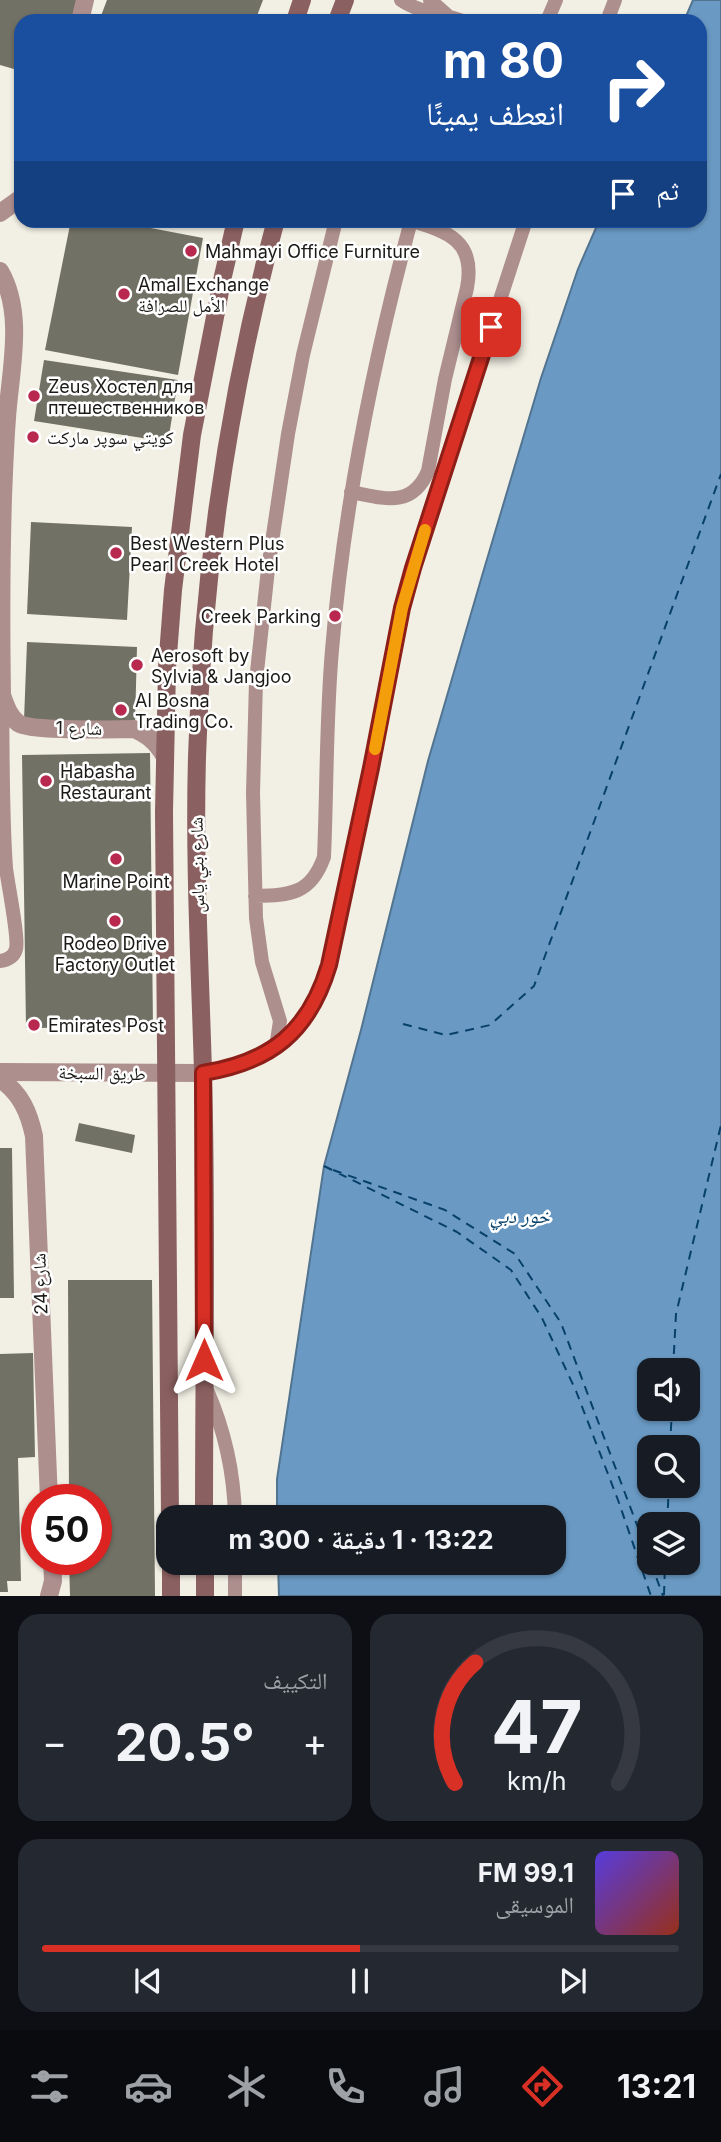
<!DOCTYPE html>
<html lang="ar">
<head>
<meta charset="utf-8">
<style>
  body { margin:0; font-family:Inter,"Noto Naskh Arabic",sans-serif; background:#242831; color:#f1f3f6; direction:rtl; height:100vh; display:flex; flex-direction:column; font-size:26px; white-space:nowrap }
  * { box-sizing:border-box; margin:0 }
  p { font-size:23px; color:#9ea1a6 }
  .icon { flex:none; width:38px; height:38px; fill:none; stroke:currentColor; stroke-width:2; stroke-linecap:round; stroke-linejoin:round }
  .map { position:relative; height:1596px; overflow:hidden; direction:ltr }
  .details { display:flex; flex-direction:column; gap:18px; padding:18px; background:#0d0f14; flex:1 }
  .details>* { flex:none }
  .hud { position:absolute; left:14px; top:14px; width:693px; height:214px; border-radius:21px; box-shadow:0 2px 5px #0004; direction:rtl; background:#1a4fa0; color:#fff; overflow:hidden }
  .fabs { position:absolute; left:637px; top:1358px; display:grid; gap:14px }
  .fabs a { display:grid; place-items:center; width:63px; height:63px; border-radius:14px; background:#171b24; box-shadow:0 2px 5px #0004; font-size:35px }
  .speed { position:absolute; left:21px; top:1484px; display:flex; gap:14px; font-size:35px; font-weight:700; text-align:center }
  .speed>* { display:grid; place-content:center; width:91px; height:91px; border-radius:50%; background:#171b24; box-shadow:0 2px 5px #0004; line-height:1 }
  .speed .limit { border:10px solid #d22; background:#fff; color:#111 }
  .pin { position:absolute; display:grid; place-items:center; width:60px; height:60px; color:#fff; margin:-30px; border-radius:14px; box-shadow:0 4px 10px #0006 }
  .me { position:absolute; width:77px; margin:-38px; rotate:0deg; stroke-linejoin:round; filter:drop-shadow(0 0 5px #0008) }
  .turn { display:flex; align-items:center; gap:24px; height:147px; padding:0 28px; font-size:32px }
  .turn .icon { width:91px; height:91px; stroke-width:2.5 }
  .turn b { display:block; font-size:49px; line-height:60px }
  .then { display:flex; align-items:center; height:66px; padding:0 28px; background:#0003; gap:14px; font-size:26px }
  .big { font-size:52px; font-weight:700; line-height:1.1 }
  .details .tile { flex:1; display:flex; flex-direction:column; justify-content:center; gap:10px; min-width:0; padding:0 24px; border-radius:21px; background:#242831 }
  .details .dial { align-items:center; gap:0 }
  .dial svg { height:182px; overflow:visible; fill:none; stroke:#363941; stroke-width:7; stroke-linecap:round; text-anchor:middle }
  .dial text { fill:#f1f3f6; stroke:none }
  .song { display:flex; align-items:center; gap:21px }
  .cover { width:84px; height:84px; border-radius:10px; background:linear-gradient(135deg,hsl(250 70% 55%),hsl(10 70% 35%)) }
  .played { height:7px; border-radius:4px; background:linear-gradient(90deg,#d93025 50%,#363941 50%) }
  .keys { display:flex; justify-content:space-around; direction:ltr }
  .heat { display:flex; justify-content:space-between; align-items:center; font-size:38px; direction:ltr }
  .details .tiles { flex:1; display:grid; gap:18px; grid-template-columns:1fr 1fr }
  .tile:last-child { grid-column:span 2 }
  .trip { position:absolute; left:156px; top:1505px; width:410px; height:70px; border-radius:21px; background:#171b24; box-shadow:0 2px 5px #0004; font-weight:700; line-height:70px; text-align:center; direction:rtl }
  .tab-bar { display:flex; height:112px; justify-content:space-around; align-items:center; background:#090b0e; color:#9ea1a6 }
  .tab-bar .icon { width:49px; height:49px }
  .tab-bar .selected { color:#d93025 }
  .tab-bar b { font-size:32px; color:#f1f3f6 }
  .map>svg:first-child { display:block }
  .water { fill:#6a9ac4; stroke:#527490; stroke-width:2; fill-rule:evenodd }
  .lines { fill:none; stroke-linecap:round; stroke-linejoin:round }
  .ferry { stroke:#07416a; stroke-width:2; stroke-dasharray:9 7; stroke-linecap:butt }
  .building { fill:#727166 }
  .service { stroke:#ad8f8e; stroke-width:14 }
  .minor { stroke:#ad8f8e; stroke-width:18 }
  .tertiary { stroke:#ad8f8e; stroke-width:18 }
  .secondary { stroke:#8b6060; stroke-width:18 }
  .route-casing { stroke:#8d1f18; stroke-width:18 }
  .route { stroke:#d93025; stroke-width:12 }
  .slow { stroke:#f59e0b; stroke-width:12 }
  .poi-dot { fill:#b9294f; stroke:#fff; stroke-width:2.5 }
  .labels { text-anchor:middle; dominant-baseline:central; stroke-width:5; stroke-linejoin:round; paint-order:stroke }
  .poi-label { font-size:18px; fill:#1b1a16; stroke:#fff; text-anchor:start }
  .street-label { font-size:18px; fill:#1b1a16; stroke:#fff }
  .water-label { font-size:19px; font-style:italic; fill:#07416a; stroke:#fff }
</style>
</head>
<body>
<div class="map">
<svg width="721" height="1596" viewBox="0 0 721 1596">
  <rect width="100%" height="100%" fill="#f2f0e4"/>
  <path class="water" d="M 693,0 L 721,0 L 721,1596 L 279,1596 L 278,1563 L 553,1563 L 553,1517 L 277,1517 L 277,1479 L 324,1166 L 361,1030 L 428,761 L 482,576 L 541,378 L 578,269 L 599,221 L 700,220 L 700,21 L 684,21 ZM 649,1370 L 688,1370 L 688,1409 L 649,1409 ZM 649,1447 L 688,1447 L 688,1486 L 649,1486 ZM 649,1524 L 688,1524 L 688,1563 L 649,1563 Z"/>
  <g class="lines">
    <path class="ferry" d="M 403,1024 L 446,1035 L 490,1025 L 534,986 L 721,474
      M 324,1166 L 457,1232 L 511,1270 L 542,1318 L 576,1391 L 618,1500 L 651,1596
      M 333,1170 L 445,1210 L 515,1254 L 561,1323 L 649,1557
      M 673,1370 L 676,1314 L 721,1125
      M 670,1447 L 672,1409
      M 667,1524 L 669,1486
      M 651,1563 L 663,1596
      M 664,1595 L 665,1563"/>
  </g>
  <path class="building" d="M 0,0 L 79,0 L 73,21 L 21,21 L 21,71 L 0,65 Z
    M 107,0 L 263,0 L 255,21 L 99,21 Z
    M 71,220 L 109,220 L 203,238 L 178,375 L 45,350 Z
    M 183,220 L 206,220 L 204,227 Z
    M 44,360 L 178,380 L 168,442 L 34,421 Z
    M 31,522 L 132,527 L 127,620 L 27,614 Z
    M 27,642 L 137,647 L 135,724 L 24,720 Z
    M 150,753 L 153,1027 L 26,1028 L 22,755 Z
    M 79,1123 L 135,1135 L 132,1153 L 75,1141 Z
    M 0,1148 L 12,1148 L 14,1298 L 0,1298 Z
    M 68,1280 L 152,1280 L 155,1596 L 70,1596 L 69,1559 L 96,1559 L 96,1500 L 69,1500 Z
    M 33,1353 L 35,1457 L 18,1458 L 21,1581 L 7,1581 L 8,1592 L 0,1592 L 0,1354 Z"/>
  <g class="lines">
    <path class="service" d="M 401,0 C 420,13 442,13 463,21
      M 430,0 L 447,15
      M 547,21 L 556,0
      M 607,21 L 615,0
      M 351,492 C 383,498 412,509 428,471 L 445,379 L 467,288 C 476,240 448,232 409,220
      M 255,896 C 291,895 311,894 324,857 C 327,788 326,719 332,650 C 344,504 373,362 411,221
      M 0,961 C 7,960 14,957 16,949 C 19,938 8,885 6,868 C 2,812 3,756 2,700
      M 276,1047 L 280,1021 L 262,962 L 256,918 L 253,793 L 256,681 L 268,569 L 288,434 L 303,355 L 336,220
      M 203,1073 C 272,1062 309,1032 329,965 L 371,768 L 402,608 L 413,567 L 526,220
      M 207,1390 C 225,1431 234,1472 235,1517
      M 235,1563 L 235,1596"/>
    <path class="minor" d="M 80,21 L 85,0
      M 0,213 L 21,198
      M 0,271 C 25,314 10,371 7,418 C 5,444 4,471 3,498 C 1,563 1,629 2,695 C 6,706 9,716 18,723 C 31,732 113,729 134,729 C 148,735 156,742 164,755
      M 0,1079 C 21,1093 29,1113 34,1136 L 49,1500
      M 49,1596 L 53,1581 L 52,1559"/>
    <path class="tertiary" d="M 0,1072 L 203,1073"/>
    <path class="secondary" d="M 295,21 L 302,0
      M 337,21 L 345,0
      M 170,1517 L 164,812 L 167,668 L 173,590 L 192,435 L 223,276 L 236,220
      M 204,1517 C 204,1369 207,1220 203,1072 C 200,967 194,862 197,757 C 202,577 229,395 276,220
      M 171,1563 L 171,1596
      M 205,1563 L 205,1596"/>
  </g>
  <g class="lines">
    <defs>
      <path id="route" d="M 204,1360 L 203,1073 C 271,1062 309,1032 329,965 L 371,768 L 402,608 L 413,568 L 491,327"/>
    </defs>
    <use href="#route" class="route-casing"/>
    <use href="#route" class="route"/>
    <path class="slow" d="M 375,749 L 402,608 L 425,530"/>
  </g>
  <g class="poi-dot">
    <circle cx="191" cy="251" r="7"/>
    <circle cx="124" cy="294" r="7"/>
    <circle cx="34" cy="396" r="7"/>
    <circle cx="33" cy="437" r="7"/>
    <circle cx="116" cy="553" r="7"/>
    <circle cx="335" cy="616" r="7"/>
    <circle cx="137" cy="665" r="7"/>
    <circle cx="121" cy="710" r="7"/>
    <circle cx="46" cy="781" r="7"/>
    <circle cx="116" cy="859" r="7"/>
    <circle cx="115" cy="921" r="7"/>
    <circle cx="34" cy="1025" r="7"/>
  </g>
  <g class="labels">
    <g class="poi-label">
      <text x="205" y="251">Mahmayi Office Furniture</text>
      <text x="138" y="284">Amal Exchange<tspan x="138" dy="21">الأمل للصرافة</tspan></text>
      <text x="48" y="386">Zeus Хостел для<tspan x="48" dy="21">птешественников</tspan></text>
      <text x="47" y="437">كويتي سوپر ماركت</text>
      <text x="130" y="543">Best Western Plus<tspan x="130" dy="21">Pearl Creek Hotel</tspan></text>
      <text x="321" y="616" text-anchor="end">Creek Parking</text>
      <text x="151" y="655">Aerosoft by<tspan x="151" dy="21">Sylvia &amp; Jangjoo</tspan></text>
      <text x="135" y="700">Al Bosna<tspan x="135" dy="21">Trading Co.</tspan></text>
      <text x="60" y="771">Habasha<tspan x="60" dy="21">Restaurant</tspan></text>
      <text x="116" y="881" text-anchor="middle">Marine Point</text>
      <text x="115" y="943" text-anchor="middle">Rodeo Drive<tspan x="115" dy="21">Factory Outlet</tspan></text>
      <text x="48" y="1025">Emirates Post</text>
    </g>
    <g class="street-label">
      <text transform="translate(79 728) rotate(1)">شارع 1</text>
      <text transform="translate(197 865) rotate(-91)">شارع بني ياس</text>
      <text transform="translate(102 1073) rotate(1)">طريق السبخة</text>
      <text transform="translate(40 1284) rotate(-92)">شارع 24</text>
    </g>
    <g class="water-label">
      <text x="520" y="1216">خور دبي</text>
    </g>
  </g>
</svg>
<div class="fabs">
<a><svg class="icon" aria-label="sound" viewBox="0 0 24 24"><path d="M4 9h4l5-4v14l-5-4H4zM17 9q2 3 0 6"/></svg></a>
<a><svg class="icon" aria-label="search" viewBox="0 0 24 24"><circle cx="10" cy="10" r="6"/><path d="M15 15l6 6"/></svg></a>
<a><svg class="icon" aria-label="layers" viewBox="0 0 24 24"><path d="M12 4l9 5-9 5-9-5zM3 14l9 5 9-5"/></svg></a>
</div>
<div class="speed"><div class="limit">50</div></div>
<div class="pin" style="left:491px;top:327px;background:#d93025"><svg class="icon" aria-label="arrive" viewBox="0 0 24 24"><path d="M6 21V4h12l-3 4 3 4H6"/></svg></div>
<svg class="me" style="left:204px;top:1360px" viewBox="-20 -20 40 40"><path d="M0-17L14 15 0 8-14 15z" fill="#d93025" stroke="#fff" stroke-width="4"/></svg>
<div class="trip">13:22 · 1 دقيقة · 300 m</div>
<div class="hud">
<div class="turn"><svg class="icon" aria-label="right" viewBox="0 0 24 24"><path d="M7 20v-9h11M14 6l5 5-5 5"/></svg><div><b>80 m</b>انعطف يمينًا</div></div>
<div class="then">ثم<svg class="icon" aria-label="arrive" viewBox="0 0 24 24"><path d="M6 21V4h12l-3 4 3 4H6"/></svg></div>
</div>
</div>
<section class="details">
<div class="tiles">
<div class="tile dial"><svg viewBox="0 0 100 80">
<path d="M14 69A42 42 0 1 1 86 69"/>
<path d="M14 69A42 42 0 0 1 23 16" stroke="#d93025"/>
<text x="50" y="56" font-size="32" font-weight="700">47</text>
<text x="50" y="72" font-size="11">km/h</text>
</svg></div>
<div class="tile"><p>التكييف</p>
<div class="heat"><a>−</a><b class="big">20.5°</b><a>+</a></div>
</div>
<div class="tile">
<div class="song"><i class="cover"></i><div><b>99.1 FM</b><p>الموسيقى</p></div></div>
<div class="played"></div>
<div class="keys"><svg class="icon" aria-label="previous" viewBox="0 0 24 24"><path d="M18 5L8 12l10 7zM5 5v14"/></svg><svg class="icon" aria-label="pause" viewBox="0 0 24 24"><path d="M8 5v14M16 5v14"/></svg><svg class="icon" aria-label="next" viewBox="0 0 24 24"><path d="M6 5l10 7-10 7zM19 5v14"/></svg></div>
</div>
</div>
</section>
<nav class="tab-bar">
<b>13:21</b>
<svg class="icon selected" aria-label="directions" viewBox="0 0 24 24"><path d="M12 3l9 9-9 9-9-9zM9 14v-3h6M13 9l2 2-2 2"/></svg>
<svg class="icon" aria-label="music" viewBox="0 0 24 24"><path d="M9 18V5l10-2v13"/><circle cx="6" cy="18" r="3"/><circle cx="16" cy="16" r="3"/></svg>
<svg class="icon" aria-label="phone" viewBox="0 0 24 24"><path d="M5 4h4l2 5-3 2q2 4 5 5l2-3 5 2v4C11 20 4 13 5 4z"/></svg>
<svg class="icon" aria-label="climate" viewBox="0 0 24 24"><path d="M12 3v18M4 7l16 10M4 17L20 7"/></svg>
<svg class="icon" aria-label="car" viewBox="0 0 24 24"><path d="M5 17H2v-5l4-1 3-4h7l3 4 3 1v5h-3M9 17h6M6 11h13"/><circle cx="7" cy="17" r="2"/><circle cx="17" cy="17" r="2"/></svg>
<svg class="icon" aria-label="filters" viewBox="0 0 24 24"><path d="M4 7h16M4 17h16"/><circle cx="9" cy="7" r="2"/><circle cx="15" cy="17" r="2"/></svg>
</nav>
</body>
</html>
